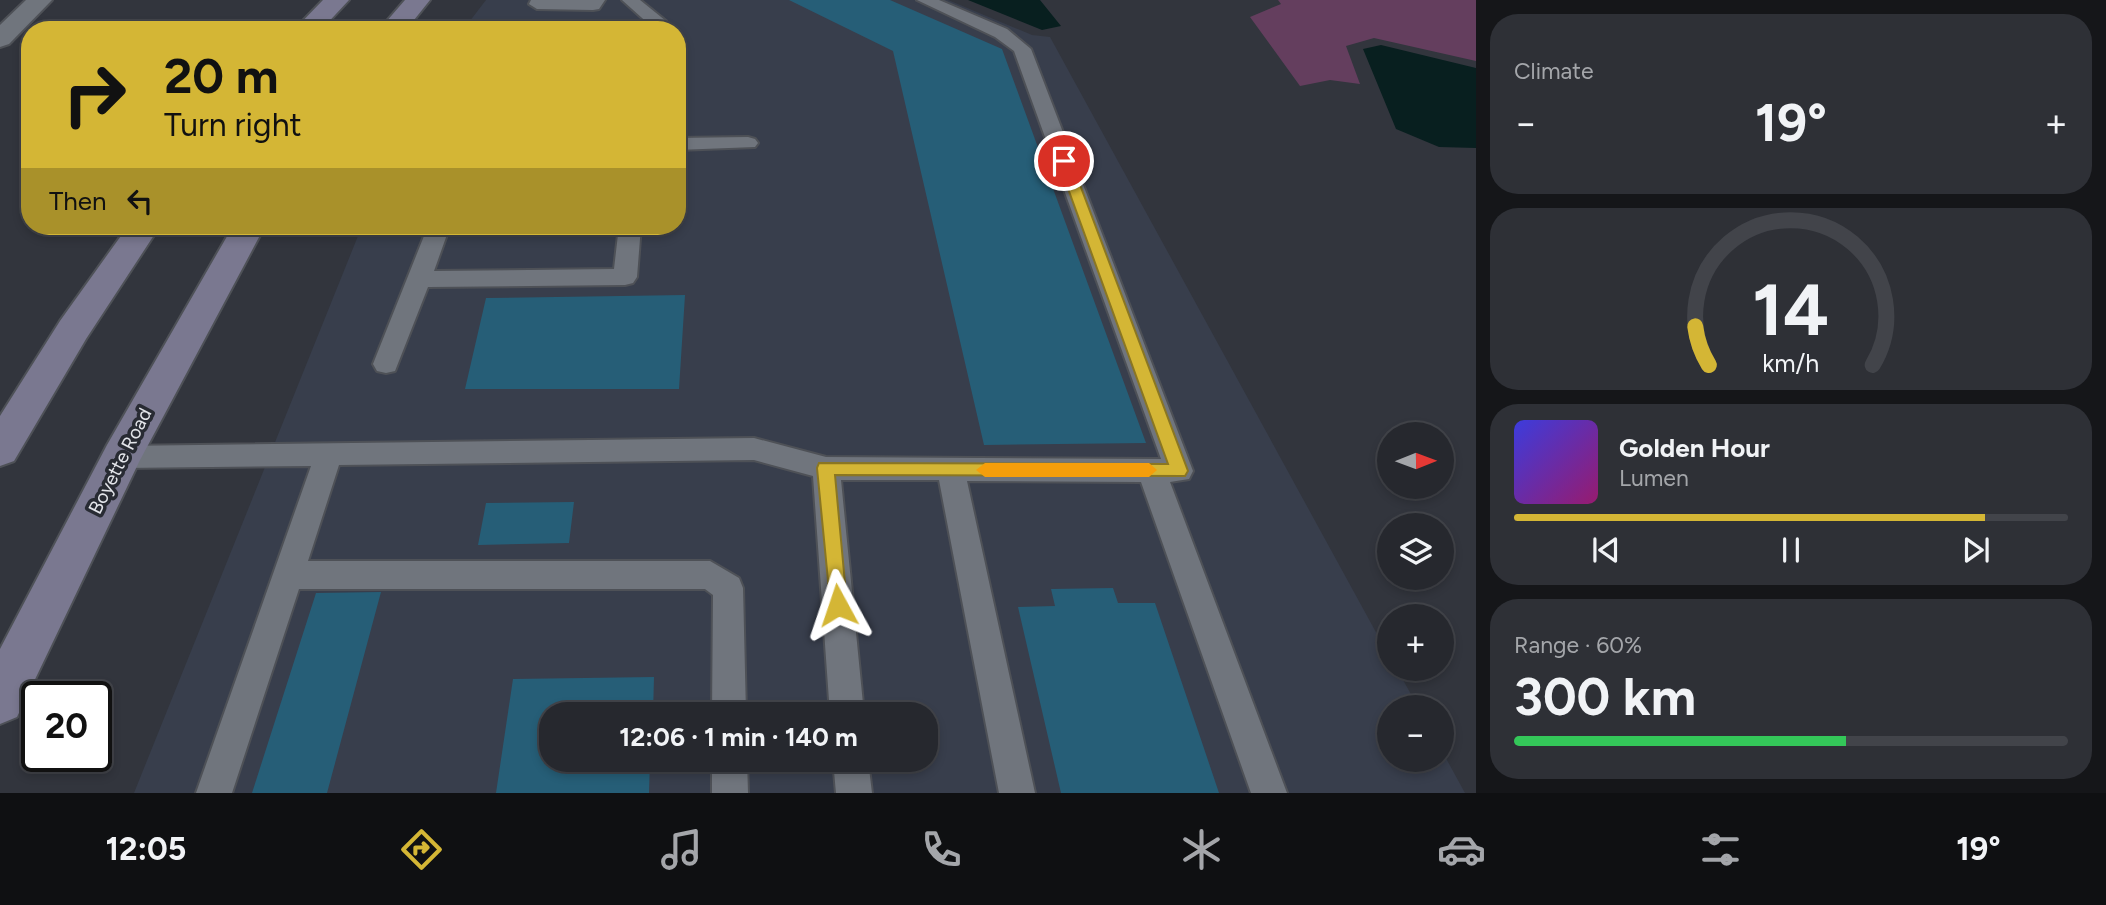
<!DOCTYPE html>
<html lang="en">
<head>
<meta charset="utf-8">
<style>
  body { margin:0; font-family:Figtree,sans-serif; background:#2e3036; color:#f1f3f6; height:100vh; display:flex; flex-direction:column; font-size:26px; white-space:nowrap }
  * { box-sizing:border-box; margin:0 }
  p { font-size:23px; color:#a4a6aa }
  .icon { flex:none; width:38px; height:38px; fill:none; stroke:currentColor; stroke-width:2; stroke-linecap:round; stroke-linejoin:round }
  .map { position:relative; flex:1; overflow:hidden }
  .drawer { display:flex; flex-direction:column; gap:14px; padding:14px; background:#151619; width:630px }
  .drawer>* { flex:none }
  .hud { position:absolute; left:21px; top:21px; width:665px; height:214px; border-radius:28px; box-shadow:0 4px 10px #0003,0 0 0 2px #42444a; background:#d4b635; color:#111; overflow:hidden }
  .needle { width:46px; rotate:89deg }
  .tools { position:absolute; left:1377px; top:422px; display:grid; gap:14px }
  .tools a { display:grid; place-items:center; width:77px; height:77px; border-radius:50%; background:#26282e; box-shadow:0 4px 10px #0003,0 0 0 2px #42444a; font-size:35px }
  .speed { position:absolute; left:21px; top:681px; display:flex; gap:14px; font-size:35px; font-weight:700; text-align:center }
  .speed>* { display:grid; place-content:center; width:91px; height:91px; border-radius:50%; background:#26282e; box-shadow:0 4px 10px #0003,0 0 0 2px #42444a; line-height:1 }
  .speed .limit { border:4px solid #111; border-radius:10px; background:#fff; color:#111 }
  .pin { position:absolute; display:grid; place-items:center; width:60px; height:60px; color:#fff; margin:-30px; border:4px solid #fff; border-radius:50%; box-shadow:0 2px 7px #0007 }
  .me { position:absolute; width:77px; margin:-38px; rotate:355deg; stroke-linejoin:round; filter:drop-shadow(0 0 5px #0008) }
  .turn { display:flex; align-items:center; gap:24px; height:147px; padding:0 28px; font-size:32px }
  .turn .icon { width:91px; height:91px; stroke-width:2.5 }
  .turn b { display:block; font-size:49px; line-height:60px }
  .then { display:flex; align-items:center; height:66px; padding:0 28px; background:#0003; gap:14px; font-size:26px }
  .big { font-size:52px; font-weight:700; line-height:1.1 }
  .drawer .card { flex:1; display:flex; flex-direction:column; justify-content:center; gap:10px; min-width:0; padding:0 24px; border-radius:28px; background:#2e3036 }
  .drawer .dial { align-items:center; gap:0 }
  .dial svg { height:182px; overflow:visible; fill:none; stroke:#42444a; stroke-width:7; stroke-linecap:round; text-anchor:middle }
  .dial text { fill:#f1f3f6; stroke:none }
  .song { display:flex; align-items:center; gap:21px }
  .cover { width:84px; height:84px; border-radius:10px; background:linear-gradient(135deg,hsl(240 70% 55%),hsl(320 70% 35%)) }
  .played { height:7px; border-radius:4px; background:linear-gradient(90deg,#d4b635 85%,#42444a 85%) }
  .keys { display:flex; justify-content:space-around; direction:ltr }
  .heat { display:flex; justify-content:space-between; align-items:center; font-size:38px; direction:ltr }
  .charge { height:10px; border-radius:5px; background:linear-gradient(90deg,#34c759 60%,#42444a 0) }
  .trip { position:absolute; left:539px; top:702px; width:399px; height:70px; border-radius:28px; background:#26282e; box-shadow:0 4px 10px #0003,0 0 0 2px #42444a; font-weight:700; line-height:70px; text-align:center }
  .tab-bar { display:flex; height:112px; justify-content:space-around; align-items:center; background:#0f1012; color:#a4a6aa }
  .tab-bar .icon { width:49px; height:49px }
  .tab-bar .selected { color:#d4b635 }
  .tab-bar b { font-size:32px; color:#f1f3f6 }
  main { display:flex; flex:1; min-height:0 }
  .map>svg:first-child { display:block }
  .built { fill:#383e4c; fill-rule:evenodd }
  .green { fill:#643e5e }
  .water { fill:#081f1f }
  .building { fill:#265e77 }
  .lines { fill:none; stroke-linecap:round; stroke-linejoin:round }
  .service-casing { stroke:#4e5157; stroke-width:4 }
  .minor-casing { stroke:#4e5157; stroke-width:4 }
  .secondary-casing { stroke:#4e5157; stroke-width:4 }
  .service { fill:#70757d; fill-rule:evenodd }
  .minor { fill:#70757d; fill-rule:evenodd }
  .secondary { fill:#7a7890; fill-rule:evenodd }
  .route { fill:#d4b635; stroke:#8a7622; stroke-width:2 }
  .slow { fill:#f59e0b }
  .labels { text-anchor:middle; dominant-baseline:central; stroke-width:7; stroke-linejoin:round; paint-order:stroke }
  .street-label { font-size:19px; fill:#e3e5ea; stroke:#282b33 }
</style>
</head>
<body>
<main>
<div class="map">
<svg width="1476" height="793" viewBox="0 0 1476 793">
  <rect width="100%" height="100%" fill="#32353d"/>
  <path class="built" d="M 486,0 L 948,0 L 1032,35 L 1050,37 L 1389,656 L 1390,668 L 1397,669 L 1418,707 L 1390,707 L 1390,760 L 1442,760 L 1442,751 L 1465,793 L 134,793 L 362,226 L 677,226 L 677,30 L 463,30 ZM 551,714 L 926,714 L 926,760 L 551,760 Z"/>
  <path class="green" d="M 1278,0 L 1476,0 L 1476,61 L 1374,38 L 1346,46 L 1360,84 L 1330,80 L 1300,86 L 1250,17 L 1281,4 Z"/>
  <path class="water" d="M 968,0 L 1040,0 L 1061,26 L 1042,30 Z
    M 1381,45 L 1476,68 L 1476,148 L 1439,147 L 1396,129 L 1363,49 Z"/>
  <path class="building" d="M 789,0 L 890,0 L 1002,49 L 1146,443 L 984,445 L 893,51 Z
    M 685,295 L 679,389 L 465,389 L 486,298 Z
    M 574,502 L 569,543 L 478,545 L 486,503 Z
    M 1113,588 L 1118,603 L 1155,603 L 1219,793 L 1061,793 L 1018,607 L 1055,606 L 1051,589 Z
    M 381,592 L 327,793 L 252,793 L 316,593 Z
    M 654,677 L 653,714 L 551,714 L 551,760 L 650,760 L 649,793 L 496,793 L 513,679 Z"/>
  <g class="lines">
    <defs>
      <path id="service" d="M 531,0 L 605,0 L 599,9 L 593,10 L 537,9 L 529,4 Z
        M 622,0 L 640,0 L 666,21 L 668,30 L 650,30 L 651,26 Z
        M 917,0 L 939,0 L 1007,29 L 1031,49 L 1193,471 L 1189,479 L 1170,482 L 1287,793 L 1251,793 L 1141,482 L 967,481 L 1035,793 L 999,793 L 939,480 L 841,480 L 864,714 L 830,714 L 813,476 L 754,460 L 339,465 L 308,561 L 710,561 L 739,578 L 743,588 L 746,714 L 712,714 L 713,595 L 705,589 L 299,589 L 232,793 L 196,793 L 311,466 L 121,468 L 111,465 L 107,457 L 111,449 L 121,446 L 754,438 L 826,457 L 1161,459 L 1014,51 L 995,37 Z
        M 748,137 L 755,139 L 758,143 L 755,147 L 677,150 L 677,138 Z
        M 428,226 L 450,226 L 434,271 L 614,269 L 619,226 L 641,226 L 637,277 L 633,283 L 625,285 L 428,287 L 395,371 L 386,373 L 377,371 L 373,364 Z
        M 712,760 L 747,760 L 748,793 L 712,793 Z
        M 833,760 L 868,760 L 872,793 L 836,793 Z"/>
      <path id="minor" d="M 26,0 L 52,0 L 9,44 L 0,47 L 0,25 Z"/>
      <path id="secondary" d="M 323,0 L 349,0 L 321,30 L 294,30 Z
        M 405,0 L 430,0 L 406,30 L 379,30 Z
        M 128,226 L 160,226 L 86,339 L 14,461 L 0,466 L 0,416 L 60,321 Z
        M 233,226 L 265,226 L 139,462 L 17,717 L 0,724 L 0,649 L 107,445 Z"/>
    </defs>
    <use href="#service" class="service-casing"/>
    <use href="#minor" class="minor-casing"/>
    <use href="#secondary" class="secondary-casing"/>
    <use href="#service" class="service"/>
    <use href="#minor" class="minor"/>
    <use href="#secondary" class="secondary"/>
  </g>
  <path class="route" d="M 1060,159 L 1071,161 L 1188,471 L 1185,476 L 835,475 L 847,605 L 844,611 L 838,613 L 831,611 L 817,468 L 819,463 L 1168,464 L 1058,161 Z"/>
  <path class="slow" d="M 985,463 L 1149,463 L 1157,470 L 1149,477 L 985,477 L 976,470 Z"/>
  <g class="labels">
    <g class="street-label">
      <text transform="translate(120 461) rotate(-63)">Boyette Road</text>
    </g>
  </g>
</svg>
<div class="tools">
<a><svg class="needle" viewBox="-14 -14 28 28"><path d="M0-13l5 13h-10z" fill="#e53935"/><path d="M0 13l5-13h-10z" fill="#a4a6aa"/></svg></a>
<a><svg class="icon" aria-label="layers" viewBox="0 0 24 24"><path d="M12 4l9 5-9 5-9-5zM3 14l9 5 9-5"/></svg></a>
<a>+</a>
<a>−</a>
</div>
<div class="speed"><div class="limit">20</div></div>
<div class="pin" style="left:1064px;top:161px;background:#d93025"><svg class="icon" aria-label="arrive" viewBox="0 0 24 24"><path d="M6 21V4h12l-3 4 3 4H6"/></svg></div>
<svg class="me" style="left:838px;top:605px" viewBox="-20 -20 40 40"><path d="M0-17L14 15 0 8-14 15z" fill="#d4b635" stroke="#fff" stroke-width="4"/></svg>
<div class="trip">12:06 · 1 min · 140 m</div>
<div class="hud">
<div class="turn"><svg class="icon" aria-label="right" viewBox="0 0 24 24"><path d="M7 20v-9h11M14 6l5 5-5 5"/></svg><div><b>20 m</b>Turn right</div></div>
<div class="then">Then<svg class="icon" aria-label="left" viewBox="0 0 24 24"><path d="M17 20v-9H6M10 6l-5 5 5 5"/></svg></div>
</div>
</div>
<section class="drawer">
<div class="card"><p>Climate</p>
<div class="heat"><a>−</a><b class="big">19°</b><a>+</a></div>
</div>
<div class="card dial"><svg viewBox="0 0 100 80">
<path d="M14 69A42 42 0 1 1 86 69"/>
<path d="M14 69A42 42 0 0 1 8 52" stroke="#d4b635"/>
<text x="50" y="56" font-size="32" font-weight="700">14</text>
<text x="50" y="72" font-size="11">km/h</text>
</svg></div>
<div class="card">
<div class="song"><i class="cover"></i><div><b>Golden Hour</b><p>Lumen</p></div></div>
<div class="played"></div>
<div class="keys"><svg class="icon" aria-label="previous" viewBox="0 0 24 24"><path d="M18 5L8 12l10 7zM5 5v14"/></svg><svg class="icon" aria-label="pause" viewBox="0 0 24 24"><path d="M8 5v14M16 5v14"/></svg><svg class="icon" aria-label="next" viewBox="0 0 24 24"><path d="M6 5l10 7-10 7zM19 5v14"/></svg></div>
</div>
<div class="card"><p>Range · 60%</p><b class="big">300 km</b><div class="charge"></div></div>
</section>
</main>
<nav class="tab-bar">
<b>12:05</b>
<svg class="icon selected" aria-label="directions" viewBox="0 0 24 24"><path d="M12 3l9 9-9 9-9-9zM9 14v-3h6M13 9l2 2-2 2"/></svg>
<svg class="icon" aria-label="music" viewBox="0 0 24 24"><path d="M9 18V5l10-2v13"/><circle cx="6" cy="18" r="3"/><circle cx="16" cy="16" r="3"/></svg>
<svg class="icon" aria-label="phone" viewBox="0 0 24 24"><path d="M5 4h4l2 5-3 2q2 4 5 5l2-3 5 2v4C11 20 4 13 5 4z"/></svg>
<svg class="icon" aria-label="climate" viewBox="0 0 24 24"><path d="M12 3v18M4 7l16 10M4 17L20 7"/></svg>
<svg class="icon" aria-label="car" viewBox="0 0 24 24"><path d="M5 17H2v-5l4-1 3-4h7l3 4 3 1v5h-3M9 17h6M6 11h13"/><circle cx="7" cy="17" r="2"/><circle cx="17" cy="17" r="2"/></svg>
<svg class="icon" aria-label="filters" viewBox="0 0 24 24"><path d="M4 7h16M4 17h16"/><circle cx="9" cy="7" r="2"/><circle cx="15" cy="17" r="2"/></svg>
<b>19°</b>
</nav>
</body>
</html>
